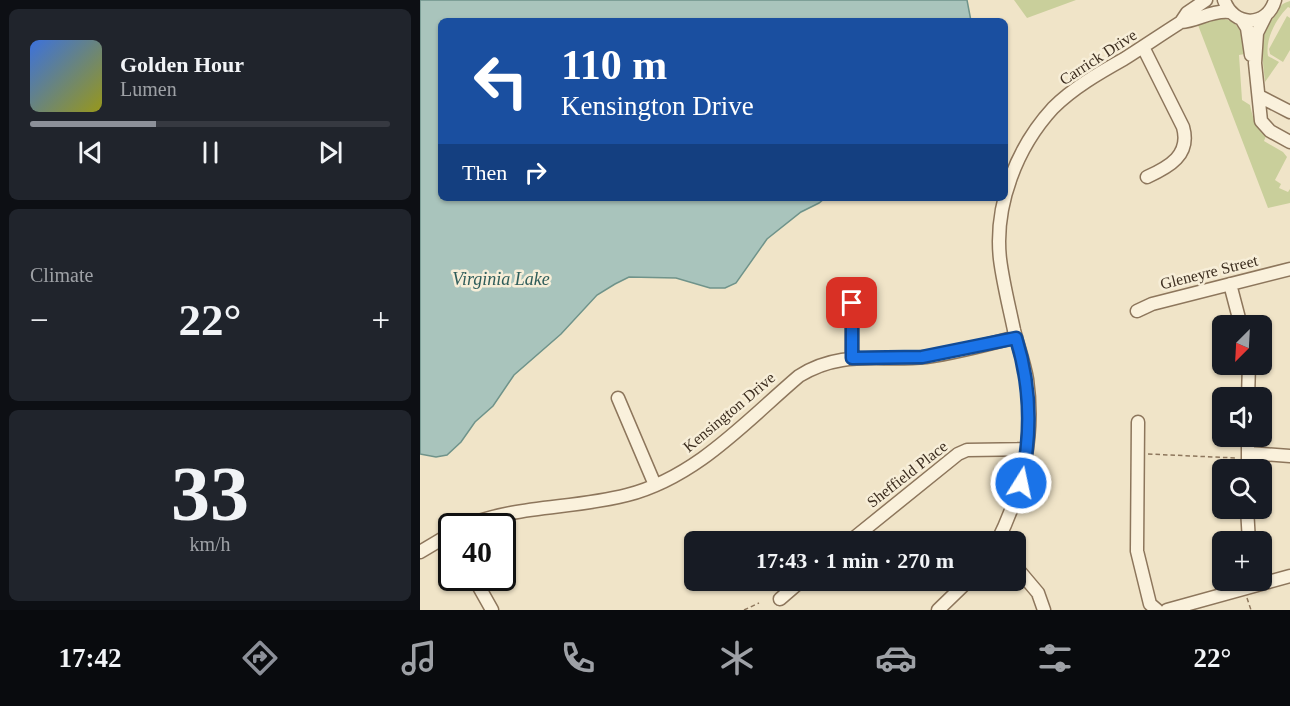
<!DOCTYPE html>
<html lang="en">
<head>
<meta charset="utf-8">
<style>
  body { margin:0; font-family:"Times New Roman",serif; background:#20242c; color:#f1f3f6; height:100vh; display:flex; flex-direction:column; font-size:22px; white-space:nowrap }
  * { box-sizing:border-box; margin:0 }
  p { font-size:20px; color:#9ea1a6 }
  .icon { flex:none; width:33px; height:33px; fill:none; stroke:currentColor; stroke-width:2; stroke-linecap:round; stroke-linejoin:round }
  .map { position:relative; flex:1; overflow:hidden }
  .side { display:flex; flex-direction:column; gap:9px; padding:9px; background:#0d0f14; width:420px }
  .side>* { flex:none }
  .hud { position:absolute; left:18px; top:18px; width:570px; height:183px; border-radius:9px; box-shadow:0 2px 4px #0004; background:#1a4fa0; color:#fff; overflow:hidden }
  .needle { width:39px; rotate:204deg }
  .tools { position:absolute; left:792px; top:315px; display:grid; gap:12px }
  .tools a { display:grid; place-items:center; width:60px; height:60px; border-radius:9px; background:#171b24; box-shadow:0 2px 4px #0004; font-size:30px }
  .speed { position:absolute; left:18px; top:513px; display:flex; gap:12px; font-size:30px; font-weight:700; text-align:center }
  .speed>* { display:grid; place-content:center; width:78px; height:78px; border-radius:50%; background:#171b24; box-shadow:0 2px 4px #0004; line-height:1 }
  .speed .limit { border:3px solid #111; border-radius:9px; background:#fff; color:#111 }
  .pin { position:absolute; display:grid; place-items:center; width:51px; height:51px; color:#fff; margin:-26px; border-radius:12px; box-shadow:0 3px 9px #0006 }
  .me { position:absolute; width:66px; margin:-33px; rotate:10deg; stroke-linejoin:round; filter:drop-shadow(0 0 4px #0008) }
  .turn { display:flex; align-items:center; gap:21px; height:126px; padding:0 24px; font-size:27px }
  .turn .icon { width:78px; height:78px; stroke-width:2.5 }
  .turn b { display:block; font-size:42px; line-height:51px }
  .then { display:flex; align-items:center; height:57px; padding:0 24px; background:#0003; gap:12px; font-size:22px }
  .big { font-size:45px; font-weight:600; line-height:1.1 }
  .side .card { flex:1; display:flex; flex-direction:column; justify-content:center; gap:9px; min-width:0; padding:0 21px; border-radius:9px; background:#20242c }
  .side .dial { align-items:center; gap:0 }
  .dial b { font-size:78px; line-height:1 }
  .song { display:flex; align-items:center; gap:18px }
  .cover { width:72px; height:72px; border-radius:9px; background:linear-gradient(135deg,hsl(220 70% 55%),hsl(60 70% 35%)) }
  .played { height:6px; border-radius:3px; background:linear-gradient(90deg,#8c9099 35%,#363941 35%) }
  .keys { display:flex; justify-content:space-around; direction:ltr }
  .heat { display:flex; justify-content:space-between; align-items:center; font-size:33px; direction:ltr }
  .trip { position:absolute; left:264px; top:531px; width:342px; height:60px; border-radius:9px; background:#171b24; box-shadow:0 2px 4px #0004; font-weight:600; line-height:60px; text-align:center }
  .tab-bar { display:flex; height:96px; justify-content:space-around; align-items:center; background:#090b0e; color:#9ea1a6 }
  .tab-bar .icon { width:42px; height:42px }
  .tab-bar .selected { color:#8c9099 }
  .tab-bar b { font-size:27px; color:#f1f3f6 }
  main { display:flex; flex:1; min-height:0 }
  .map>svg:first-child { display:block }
  .green { fill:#c9cf9b }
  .water { fill:#a9c4bc; stroke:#6f938a; stroke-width:1.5 }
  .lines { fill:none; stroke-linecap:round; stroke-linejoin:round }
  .minor-casing { stroke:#8d765c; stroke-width:15 }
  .path { stroke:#8d765c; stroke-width:1.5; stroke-dasharray:4.5 3; stroke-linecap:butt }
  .minor { stroke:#faf1dc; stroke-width:12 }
  .route-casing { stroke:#114b97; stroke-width:15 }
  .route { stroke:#1a73e8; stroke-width:10 }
  .labels { text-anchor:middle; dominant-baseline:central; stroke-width:5; stroke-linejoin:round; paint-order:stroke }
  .street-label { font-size:16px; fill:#3d2e20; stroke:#f7eed8 }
  .water-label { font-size:18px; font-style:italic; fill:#2f5d5a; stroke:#f7eed8 }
</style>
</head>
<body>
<main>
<section class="side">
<div class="card">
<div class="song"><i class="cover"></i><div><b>Golden Hour</b><p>Lumen</p></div></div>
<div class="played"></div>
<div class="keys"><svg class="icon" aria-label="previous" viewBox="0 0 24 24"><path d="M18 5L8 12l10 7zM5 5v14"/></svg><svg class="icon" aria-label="pause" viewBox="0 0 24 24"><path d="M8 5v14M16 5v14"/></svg><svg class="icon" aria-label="next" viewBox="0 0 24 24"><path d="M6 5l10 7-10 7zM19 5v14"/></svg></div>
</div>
<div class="card"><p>Climate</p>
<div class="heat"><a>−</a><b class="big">22°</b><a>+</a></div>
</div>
<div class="card dial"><b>33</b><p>km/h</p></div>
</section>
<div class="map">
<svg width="870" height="610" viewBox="0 0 870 610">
  <rect width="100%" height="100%" fill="#f0e4c8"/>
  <path class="green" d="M 594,0 L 656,0 L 607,18 Z
    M 870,1 L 870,8 L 868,7 C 856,19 845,39 848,56 L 859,62 L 845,82 C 843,58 837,36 854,17 C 861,9 857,5 870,1 Z
    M 867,16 L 870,18 L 870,50 L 863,62 L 850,54 L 849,49 Z
    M 799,18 C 821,20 823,36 825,54 L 819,55 L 822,100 L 830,105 C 833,119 835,126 846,136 L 844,141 L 863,152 L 867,157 L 855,180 L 861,184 L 859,188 L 868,192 L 870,189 L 870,203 L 848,208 L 778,25 Z"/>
  <path class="water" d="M 0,0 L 547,0 L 551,21 L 21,21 L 21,198 L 405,198 L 399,203 L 381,212 L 347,239 L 316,283 L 305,288 L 290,288 L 256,278 L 209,277 L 195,284 L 177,295 L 141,334 L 94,375 L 73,406 L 55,422 L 41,442 L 27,455 L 16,457 L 0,454 Z"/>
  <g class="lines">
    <defs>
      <path id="minor" d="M 804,0 C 813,27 847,28 855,0
        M 846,15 L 837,33 L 835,63 L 841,121 L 850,131 L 870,142
        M 822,20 L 827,28 L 831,55
        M 761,22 C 778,21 791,10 809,12
        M 723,47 L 763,127 C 771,155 749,167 727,177
        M 839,96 L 870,112
        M 810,284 L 821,326
        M 432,290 L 432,358
        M 717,311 L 732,304 L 870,269
        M 198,398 L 235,485
        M 828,398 L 829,364
        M 718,422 L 717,551 L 730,604 L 737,610
        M 828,453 L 870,456
        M 828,470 L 828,436
        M 827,508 L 829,542
        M 45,526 C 97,505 153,509 207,495 C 277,477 326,421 379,376 C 422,349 459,362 506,357 C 536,353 566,345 596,337
        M 429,542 L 538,454 L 547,450 L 607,449
        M 577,542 C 603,490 615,436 607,379 C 604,362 598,346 594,330 C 589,306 583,283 580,259 C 574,205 597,147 633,108 C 653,88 679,73 704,59 C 723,47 742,34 761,22 L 767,13 L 786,0
        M 0,552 L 32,533
        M 596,567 L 618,593 L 624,610
        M 54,578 L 72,610
        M 360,599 L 382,580
        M 518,610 L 549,580
        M 747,610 L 870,576"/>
    </defs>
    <use href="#minor" class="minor-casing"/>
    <path class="path" d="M 728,454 L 816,458
      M 827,598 L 831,610
      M 324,610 L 339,603"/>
    <use href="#minor" class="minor"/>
  </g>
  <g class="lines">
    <defs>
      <path id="route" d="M 432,303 L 432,358 L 502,357 L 596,338 C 611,386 612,434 601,483"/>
    </defs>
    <use href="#route" class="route-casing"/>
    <use href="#route" class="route"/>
  </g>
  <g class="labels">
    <g class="street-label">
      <text transform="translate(678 57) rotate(-33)">Carrick Drive</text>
      <text transform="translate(789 272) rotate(-14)">Gleneyre Street</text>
      <text transform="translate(309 412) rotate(-40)">Kensington Drive</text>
      <text transform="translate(487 474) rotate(-38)">Sheffield Place</text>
    </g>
    <g class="water-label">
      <text x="81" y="279">Virginia Lake</text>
    </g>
  </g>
</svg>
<div class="tools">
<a><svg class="needle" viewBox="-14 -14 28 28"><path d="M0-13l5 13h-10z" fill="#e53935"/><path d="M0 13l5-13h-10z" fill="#9ea1a6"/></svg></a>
<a><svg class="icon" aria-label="sound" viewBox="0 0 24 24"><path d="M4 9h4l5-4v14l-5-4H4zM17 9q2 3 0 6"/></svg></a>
<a><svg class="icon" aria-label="search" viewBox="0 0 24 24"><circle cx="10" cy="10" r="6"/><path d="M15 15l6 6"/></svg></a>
<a>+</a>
</div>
<div class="speed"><div class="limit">40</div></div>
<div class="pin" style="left:432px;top:303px;background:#d93025"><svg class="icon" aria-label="arrive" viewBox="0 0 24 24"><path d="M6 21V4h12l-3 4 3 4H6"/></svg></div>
<svg class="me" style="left:601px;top:483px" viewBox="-20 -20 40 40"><circle r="17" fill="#1a73e8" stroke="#fff" stroke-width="3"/><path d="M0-11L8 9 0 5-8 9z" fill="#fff"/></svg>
<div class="trip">17:43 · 1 min · 270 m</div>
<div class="hud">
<div class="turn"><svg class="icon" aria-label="left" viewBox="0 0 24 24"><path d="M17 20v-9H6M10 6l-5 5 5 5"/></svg><div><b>110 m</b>Kensington Drive</div></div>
<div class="then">Then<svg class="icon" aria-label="right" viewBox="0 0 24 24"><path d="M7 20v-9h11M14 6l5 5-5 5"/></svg></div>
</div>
</div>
</main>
<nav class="tab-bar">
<b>17:42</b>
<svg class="icon selected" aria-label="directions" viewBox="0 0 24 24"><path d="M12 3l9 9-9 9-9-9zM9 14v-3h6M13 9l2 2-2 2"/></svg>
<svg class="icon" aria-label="music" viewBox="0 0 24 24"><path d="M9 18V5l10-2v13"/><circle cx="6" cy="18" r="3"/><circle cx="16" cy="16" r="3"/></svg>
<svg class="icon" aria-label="phone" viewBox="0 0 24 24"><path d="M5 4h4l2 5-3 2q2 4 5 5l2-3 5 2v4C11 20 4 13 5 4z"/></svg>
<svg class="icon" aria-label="climate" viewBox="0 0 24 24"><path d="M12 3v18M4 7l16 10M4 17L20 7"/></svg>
<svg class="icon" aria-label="car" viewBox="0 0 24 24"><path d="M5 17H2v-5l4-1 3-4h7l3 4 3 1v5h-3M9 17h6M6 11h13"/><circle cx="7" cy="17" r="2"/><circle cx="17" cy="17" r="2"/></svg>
<svg class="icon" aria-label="filters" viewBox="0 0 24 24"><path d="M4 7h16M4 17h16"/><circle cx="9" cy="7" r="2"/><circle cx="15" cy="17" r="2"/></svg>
<b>22°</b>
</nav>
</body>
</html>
